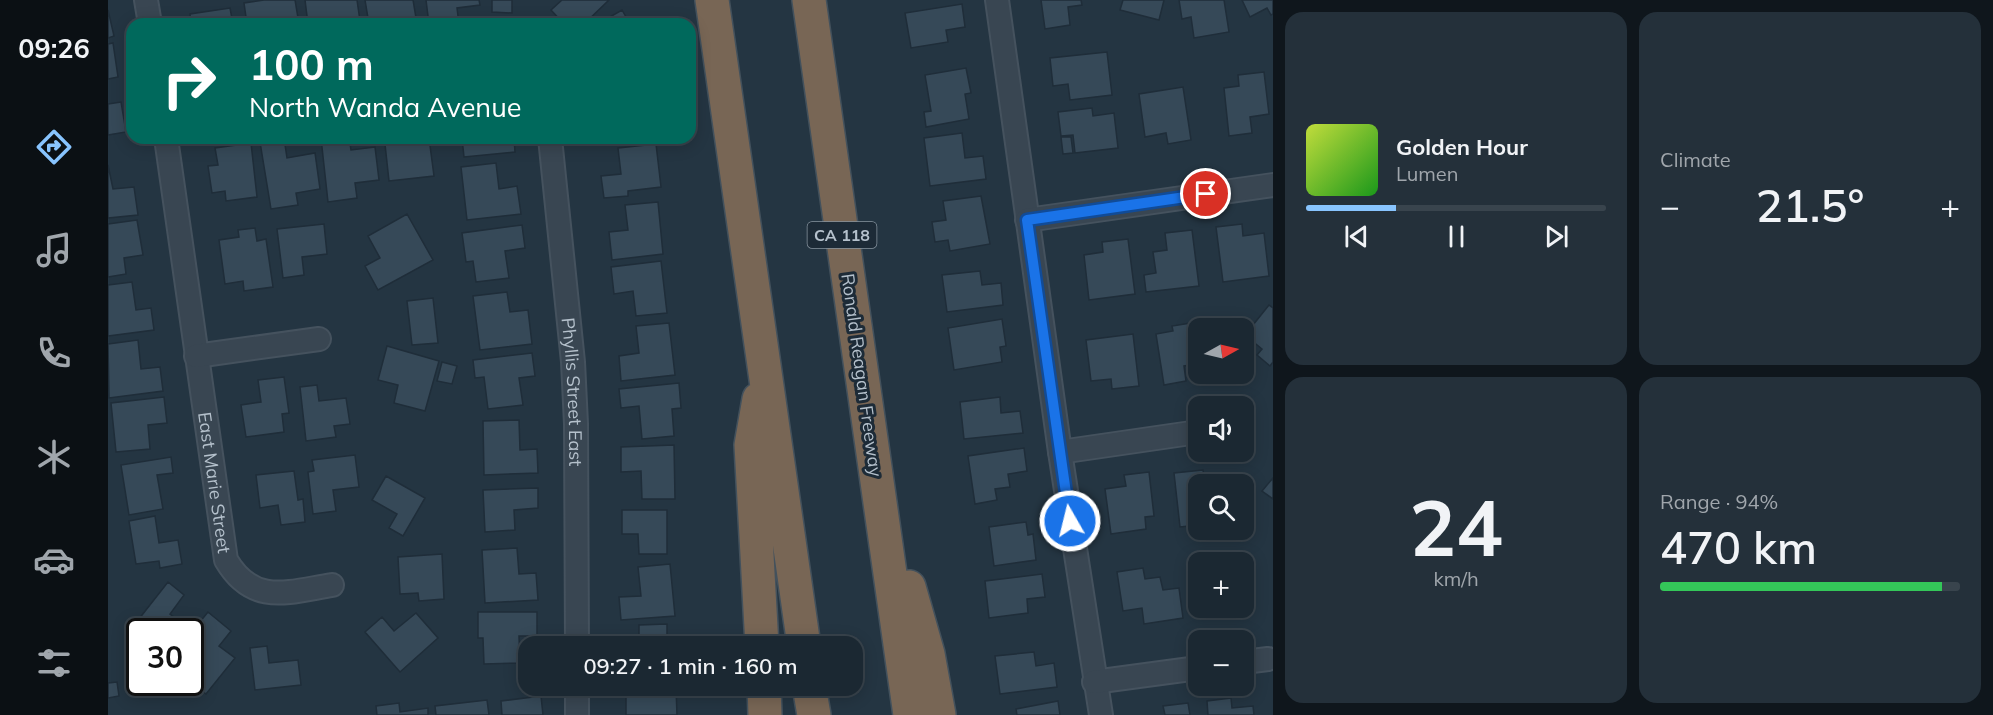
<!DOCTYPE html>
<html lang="en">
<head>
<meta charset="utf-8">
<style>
  body { margin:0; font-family:Mulish,sans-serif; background:#24303a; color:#f1f3f6; height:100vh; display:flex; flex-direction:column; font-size:22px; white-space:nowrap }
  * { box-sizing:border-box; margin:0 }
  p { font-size:20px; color:#a0a6ac }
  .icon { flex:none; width:33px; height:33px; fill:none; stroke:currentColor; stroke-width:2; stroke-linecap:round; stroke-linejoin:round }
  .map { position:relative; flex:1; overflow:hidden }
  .sheet { display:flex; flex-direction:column; gap:12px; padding:12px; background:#0f161c; width:720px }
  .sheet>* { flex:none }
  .banner { position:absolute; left:18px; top:18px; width:570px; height:126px; border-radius:18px; box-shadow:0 3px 15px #0003,0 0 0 2px #39444d; background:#00695c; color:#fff; overflow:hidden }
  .needle { width:39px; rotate:82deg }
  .fabs { position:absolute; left:1080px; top:318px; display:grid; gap:12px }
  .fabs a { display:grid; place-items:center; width:66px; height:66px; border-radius:12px; background:#1b2832; box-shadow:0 3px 15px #0003,0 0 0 2px #39444d; font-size:30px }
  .speed { position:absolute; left:18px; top:618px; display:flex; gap:12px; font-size:30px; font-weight:700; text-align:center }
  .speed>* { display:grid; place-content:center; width:78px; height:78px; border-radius:50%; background:#1b2832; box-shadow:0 3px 15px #0003,0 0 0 2px #39444d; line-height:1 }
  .speed .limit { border:3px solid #111; border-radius:9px; background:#fff; color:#111 }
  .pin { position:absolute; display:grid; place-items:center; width:51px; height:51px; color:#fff; margin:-26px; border:3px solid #fff; border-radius:50%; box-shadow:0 2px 6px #0007 }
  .me { position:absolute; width:66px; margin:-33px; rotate:352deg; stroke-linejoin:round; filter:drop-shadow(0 0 4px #0008) }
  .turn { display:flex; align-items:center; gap:21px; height:126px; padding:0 24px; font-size:27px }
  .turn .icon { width:78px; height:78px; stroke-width:2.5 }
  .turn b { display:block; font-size:42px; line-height:51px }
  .big { font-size:45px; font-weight:600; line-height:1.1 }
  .sheet .tile { flex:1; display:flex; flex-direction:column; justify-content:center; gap:9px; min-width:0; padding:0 21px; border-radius:18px; background:#24303a }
  .sheet .dial { align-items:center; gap:0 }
  .dial b { font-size:78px; line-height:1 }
  .song { display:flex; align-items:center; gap:18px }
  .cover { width:72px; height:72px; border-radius:9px; background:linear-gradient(135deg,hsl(70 70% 55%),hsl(120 70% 35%)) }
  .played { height:6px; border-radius:3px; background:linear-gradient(90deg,#88c4fe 30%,#39444d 30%) }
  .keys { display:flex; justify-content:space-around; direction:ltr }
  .heat { display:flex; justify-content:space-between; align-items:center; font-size:33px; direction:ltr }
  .charge { height:9px; border-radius:4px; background:linear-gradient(90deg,#34c759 94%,#39444d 0) }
  .sheet .tiles { flex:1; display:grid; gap:12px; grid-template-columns:repeat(2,1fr) }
  .trip { position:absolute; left:410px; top:636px; width:345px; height:60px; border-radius:18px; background:#1b2832; box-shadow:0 3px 15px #0003,0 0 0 2px #39444d; font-weight:600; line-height:60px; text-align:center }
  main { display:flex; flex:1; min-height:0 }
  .dock { display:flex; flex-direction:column; width:108px; justify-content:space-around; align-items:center; background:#0b1014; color:#a0a6ac }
  .dock .icon { width:42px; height:42px }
  .dock .on { color:#88c4fe }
  .dock b { font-size:27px; color:#f1f3f6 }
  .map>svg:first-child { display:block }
  .building { fill:#364958; stroke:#1f2d39; stroke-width:1.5 }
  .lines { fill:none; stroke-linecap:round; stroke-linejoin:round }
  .minor-casing { stroke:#45525e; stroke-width:26 }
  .motorway-casing { stroke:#43515c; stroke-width:36 }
  .minor { stroke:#394652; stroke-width:22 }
  .motorway { stroke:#786655; stroke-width:33 }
  .route-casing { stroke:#114b97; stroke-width:15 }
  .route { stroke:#1a73e8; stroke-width:10 }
  .labels { text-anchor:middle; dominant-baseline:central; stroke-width:6; stroke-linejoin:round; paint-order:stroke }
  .shield { fill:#1d2b37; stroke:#87949f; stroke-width:1.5 }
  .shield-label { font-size:16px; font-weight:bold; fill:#b5c1cc }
  .street-label { font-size:18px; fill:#b5c1cc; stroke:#1d2b37 }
</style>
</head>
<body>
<main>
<nav class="dock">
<b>09:26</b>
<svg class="icon on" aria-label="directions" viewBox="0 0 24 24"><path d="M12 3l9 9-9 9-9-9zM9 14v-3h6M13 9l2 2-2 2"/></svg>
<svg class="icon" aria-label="music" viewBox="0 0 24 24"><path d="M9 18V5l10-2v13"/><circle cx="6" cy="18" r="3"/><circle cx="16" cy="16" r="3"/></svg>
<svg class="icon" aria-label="phone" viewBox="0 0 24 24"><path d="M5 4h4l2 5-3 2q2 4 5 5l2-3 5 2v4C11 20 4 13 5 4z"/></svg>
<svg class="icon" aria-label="climate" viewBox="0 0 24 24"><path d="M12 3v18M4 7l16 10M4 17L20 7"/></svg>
<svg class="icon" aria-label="car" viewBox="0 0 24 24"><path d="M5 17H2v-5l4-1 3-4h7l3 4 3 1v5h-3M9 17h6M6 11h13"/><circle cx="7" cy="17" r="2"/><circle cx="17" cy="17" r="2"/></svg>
<svg class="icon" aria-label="filters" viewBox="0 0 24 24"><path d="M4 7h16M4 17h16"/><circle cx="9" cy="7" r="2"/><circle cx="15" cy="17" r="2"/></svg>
</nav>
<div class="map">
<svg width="1165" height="715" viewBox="0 0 1165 715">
  <rect width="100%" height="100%" fill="#243542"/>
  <path class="building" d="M 156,0 L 187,0 L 191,24 L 139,24 L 136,3 Z
    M 197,0 L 249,0 L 252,21 L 200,24 Z
    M 257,0 L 305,0 L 309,24 L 288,24 L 288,21 L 261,24 Z
    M 318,0 L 371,0 L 372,5 L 349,8 L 351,24 L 321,24 Z
    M 384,0 L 404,0 L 404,13 L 384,12 Z
    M 454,0 L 501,0 L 476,24 L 456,24 L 443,10 Z
    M 933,0 L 973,0 L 974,5 L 960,7 L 962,25 L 937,29 Z
    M 1015,0 L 1056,0 L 1051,20 L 1012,10 Z
    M 1071,0 L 1116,0 L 1121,32 L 1086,38 L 1083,17 L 1074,19 Z
    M 1134,0 L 1165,0 L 1165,14 L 1163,15 L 1159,8 L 1142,17 Z
    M 854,4 L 857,27 L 838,30 L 840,42 L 803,48 L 797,13 Z
    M 122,8 L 125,24 L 83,24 L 82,14 Z
    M 0,10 L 6,36 L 0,38 Z
    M 514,10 L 522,24 L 494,24 L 493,22 Z
    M 5,43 L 10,77 L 0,79 L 0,44 Z
    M 999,52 L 1004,95 L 962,100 L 960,84 L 945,86 L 942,58 Z
    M 858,68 L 863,93 L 857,94 L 861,119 L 818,127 L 816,112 L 823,111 L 817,75 Z
    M 1156,72 L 1161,114 L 1142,117 L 1144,133 L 1121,136 L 1116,88 L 1131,86 L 1130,75 Z
    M 1075,87 L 1083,140 L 1060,144 L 1058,133 L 1037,137 L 1031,94 Z
    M 13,102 L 18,132 L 0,135 L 0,104 Z
    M 984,108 L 985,116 L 1006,113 L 1010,148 L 967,153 L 965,135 L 953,136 L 950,112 Z
    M 854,133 L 857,158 L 875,156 L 878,179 L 822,186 L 816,138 Z
    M 953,137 L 963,137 L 965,153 L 955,154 Z
    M 176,138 L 179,158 L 207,153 L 212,189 L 188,193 L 190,205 L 163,209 L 152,142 Z
    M 213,138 L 241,138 L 243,150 L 267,147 L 271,180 L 247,183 L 249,198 L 220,202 Z
    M 303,138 L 321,138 L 326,176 L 281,181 L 277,144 L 304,141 Z
    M 354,138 L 406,138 L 407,152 L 356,157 Z
    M 143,143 L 149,197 L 118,201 L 117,191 L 104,193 L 100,166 L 110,165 L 107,148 Z
    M 548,144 L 553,187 L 520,191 L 520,196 L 496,198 L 493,176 L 513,174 L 510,148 Z
    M 388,163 L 391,189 L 409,186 L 413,214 L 359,220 L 353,167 Z
    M 0,165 L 5,189 L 26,187 L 30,215 L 0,218 Z
    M 873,196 L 882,244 L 842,251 L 840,240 L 827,242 L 824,222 L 838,220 L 835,201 Z
    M 550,202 L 555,254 L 504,260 L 501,232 L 520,230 L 517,205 Z
    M 299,214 L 325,260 L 270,290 L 257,266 L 272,258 L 260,236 Z
    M 29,220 L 35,255 L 16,258 L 18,274 L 0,277 L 0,224 Z
    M 216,224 L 219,254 L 194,257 L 196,275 L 175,278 L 169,229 Z
    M 1134,224 L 1135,236 L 1156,233 L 1161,276 L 1115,282 L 1108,227 Z
    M 414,225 L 417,248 L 397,251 L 401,278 L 368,282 L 365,261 L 358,262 L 354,233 Z
    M 147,228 L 149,241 L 158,239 L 165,287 L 136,291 L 135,281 L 117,284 L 111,240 L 131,237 L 130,230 Z
    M 1084,230 L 1091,286 L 1038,292 L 1036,275 L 1048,273 L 1045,252 L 1059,250 L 1057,233 Z
    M 1020,239 L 1027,294 L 981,300 L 976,255 L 995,252 L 994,242 Z
    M 553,261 L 559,313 L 528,316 L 525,291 L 506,294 L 503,267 Z
    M 872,271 L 874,285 L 893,283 L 895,305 L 839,312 L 834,275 Z
    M 24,282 L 28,310 L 43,308 L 46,330 L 0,336 L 0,285 Z
    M 399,292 L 402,312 L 420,310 L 424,344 L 372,350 L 365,296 Z
    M 325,298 L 330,343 L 304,345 L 299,301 Z
    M 1161,305 L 1165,308 L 1165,362 L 1162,366 L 1149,355 L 1154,349 L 1137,335 Z
    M 894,319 L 898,346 L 892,347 L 894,362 L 846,370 L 840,328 Z
    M 1089,322 L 1090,364 L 1076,366 L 1078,381 L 1056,385 L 1048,334 L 1065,331 L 1064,326 Z
    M 561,323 L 567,375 L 513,381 L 511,356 L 531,353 L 528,326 Z
    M 1025,334 L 1031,386 L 1004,389 L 1003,379 L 983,381 L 978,340 Z
    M 30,340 L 33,369 L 52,367 L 55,391 L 1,398 L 0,344 Z
    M 279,346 L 331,361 L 317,411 L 286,403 L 290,385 L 270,380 Z
    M 424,353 L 427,376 L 411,378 L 415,405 L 380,409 L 376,377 L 367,378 L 365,360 Z
    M 334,362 L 349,366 L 344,384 L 329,381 Z
    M 176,377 L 181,413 L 174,414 L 176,432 L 138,437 L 133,405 L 153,402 L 150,380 Z
    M 571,383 L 573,408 L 564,409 L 566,436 L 534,439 L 531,406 L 513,408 L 511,389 Z
    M 209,385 L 211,401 L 238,398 L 242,424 L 226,426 L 228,437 L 198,441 L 192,387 Z
    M 56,397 L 59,423 L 40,425 L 42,449 L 8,452 L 3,403 Z
    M 892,397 L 893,413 L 912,411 L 915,433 L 856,439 L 852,402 Z
    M 411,420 L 412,450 L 429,449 L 430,473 L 376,475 L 375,421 Z
    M 566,445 L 567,499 L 534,499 L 533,471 L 513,472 L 513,447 Z
    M 916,448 L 919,471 L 900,474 L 902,487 L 887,489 L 889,500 L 867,504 L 860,456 Z
    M 247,455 L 251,487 L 225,490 L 228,511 L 205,514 L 200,472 L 206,471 L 204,460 Z
    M 63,457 L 65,473 L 49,475 L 55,509 L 21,515 L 13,465 Z
    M 1095,470 L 1096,477 L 1107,476 L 1108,484 L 1090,484 L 1090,525 L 1072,527 L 1066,473 Z
    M 186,471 L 190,500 L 195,499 L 197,522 L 173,525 L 170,505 L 152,508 L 148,475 Z
    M 1041,472 L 1046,516 L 1037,517 L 1038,529 L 1003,534 L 997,489 L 1018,486 L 1016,475 Z
    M 278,476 L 317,498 L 295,536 L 281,528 L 289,514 L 264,500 Z
    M 1165,478 L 1165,499 L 1154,491 Z
    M 430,488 L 430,508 L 406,510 L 407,530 L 377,532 L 375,490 Z
    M 514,510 L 559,510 L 559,554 L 531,554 L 530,534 L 514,534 Z
    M 47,516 L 51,543 L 70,540 L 74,564 L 52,568 L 51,561 L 28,564 L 21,521 Z
    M 918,522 L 920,535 L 925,534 L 928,560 L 886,566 L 881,527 Z
    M 409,548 L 411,574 L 428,573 L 430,600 L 377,603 L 374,550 Z
    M 1139,553 L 1145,590 L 1136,592 L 1136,562 L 1098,562 L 1098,559 Z
    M 334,554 L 336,599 L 311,601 L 310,593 L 292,594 L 290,557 Z
    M 562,564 L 567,616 L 513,620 L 511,597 L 533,596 L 530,567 Z
    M 1035,568 L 1037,579 L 1052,577 L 1055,590 L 1071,588 L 1075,618 L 1036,624 L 1034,608 L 1015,611 L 1009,572 Z
    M 934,574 L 937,597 L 919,599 L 920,613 L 881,618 L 877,581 Z
    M 1090,581 L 1090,608 L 1111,608 L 1112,613 L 1088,617 L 1083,582 Z
    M 60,582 L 76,595 L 62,614 L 77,626 L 73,632 L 37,632 L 27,624 Z
    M 100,612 L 123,631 L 111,646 L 127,658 L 98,694 L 82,681 L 82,634 Z
    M 370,612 L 429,612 L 429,636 L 411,636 L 412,663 L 376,664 L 375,638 L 370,638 Z
    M 308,613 L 330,638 L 292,672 L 257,632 L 274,617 L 286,631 Z
    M 559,624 L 559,646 L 531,646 L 531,625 Z
    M 159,646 L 161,663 L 190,660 L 193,685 L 147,690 L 142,648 Z
    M 926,652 L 928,666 L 946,663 L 949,687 L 892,694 L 887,656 Z
    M 9,682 L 11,696 L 0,698 L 0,683 Z
    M 568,687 L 569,715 L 518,715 L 518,688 Z
    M 433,696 L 435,715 L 394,715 L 393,701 Z
    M 1123,698 L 1124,708 L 1145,706 L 1146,715 L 1100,715 L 1099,701 Z
    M 379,700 L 381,715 L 328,715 L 327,706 Z
    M 950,701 L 952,715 L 909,715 L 908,709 Z
    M 291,703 L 292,712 L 320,708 L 320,715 L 269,715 L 268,706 Z
    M 1080,703 L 1082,715 L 1057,715 L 1055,706 Z"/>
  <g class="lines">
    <defs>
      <g id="minor">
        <path d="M 38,0 L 42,24"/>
        <path d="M 889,0 L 952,452 L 993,715"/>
        <path id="s1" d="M 58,138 L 118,560 C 145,606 180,592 224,585"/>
        <path id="s2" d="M 442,138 L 465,362 L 468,424 L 469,646"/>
        <path d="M 919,220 L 1165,185"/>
        <path d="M 88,356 L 211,339"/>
        <path d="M 952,452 L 1090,432"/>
        <path d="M 1136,662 L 1160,659"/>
        <path d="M 986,682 L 1090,668"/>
        <path d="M 469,686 L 469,715"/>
      </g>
      <path id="motorway" d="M 604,0 L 696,646
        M 701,0 L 802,715
        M 651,399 L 643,445 L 654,646
        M 801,587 L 820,654 L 831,715
        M 656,686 L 657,715
        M 701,686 L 706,715"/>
    </defs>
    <use href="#minor" class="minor-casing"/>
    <use href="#motorway" class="motorway-casing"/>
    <use href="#minor" class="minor"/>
    <use href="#motorway" class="motorway"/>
  </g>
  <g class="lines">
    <defs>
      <path id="route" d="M 962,521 L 919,220 L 1098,194"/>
    </defs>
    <use href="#route" class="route-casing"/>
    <use href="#route" class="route"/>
  </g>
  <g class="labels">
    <rect class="shield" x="699.5" y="222" width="69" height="26" rx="4.5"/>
    <g class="shield-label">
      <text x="734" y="235">CA 118</text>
    </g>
    <g class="street-label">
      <text transform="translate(754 375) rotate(82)">Ronald Reagan Freeway</text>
      <text stroke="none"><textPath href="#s2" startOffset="255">Phyllis Street East</textPath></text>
      <text stroke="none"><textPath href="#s1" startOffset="348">East Marie Street</textPath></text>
    </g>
  </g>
</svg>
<div class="fabs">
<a><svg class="needle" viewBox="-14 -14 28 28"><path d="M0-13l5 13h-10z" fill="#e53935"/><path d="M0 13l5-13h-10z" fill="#a0a6ac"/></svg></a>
<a><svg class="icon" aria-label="sound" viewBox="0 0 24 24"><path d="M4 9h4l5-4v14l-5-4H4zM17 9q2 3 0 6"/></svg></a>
<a><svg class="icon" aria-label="search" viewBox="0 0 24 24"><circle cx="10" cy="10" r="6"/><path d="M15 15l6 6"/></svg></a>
<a>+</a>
<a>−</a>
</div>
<div class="speed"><div class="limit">30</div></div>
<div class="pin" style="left:1098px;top:194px;background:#d93025"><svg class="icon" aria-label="arrive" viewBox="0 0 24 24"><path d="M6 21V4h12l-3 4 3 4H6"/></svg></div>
<svg class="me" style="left:962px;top:521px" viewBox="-20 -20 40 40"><circle r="17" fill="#1a73e8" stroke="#fff" stroke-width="3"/><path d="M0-11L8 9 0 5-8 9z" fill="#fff"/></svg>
<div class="trip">09:27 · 1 min · 160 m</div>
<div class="banner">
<div class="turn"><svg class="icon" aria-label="right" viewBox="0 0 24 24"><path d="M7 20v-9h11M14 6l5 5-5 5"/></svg><div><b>100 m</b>North Wanda Avenue</div></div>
</div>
</div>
<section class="sheet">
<div class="tiles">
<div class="tile">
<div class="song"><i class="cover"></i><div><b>Golden Hour</b><p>Lumen</p></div></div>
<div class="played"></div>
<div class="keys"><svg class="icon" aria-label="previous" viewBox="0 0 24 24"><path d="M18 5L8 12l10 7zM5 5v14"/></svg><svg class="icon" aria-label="pause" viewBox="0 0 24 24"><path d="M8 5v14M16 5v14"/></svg><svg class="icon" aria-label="next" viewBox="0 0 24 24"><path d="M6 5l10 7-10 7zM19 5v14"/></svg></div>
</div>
<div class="tile"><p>Climate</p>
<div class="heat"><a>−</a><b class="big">21.5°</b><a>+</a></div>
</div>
<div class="tile dial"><b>24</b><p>km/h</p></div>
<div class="tile"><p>Range · 94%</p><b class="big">470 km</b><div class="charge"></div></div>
</div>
</section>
</main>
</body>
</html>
